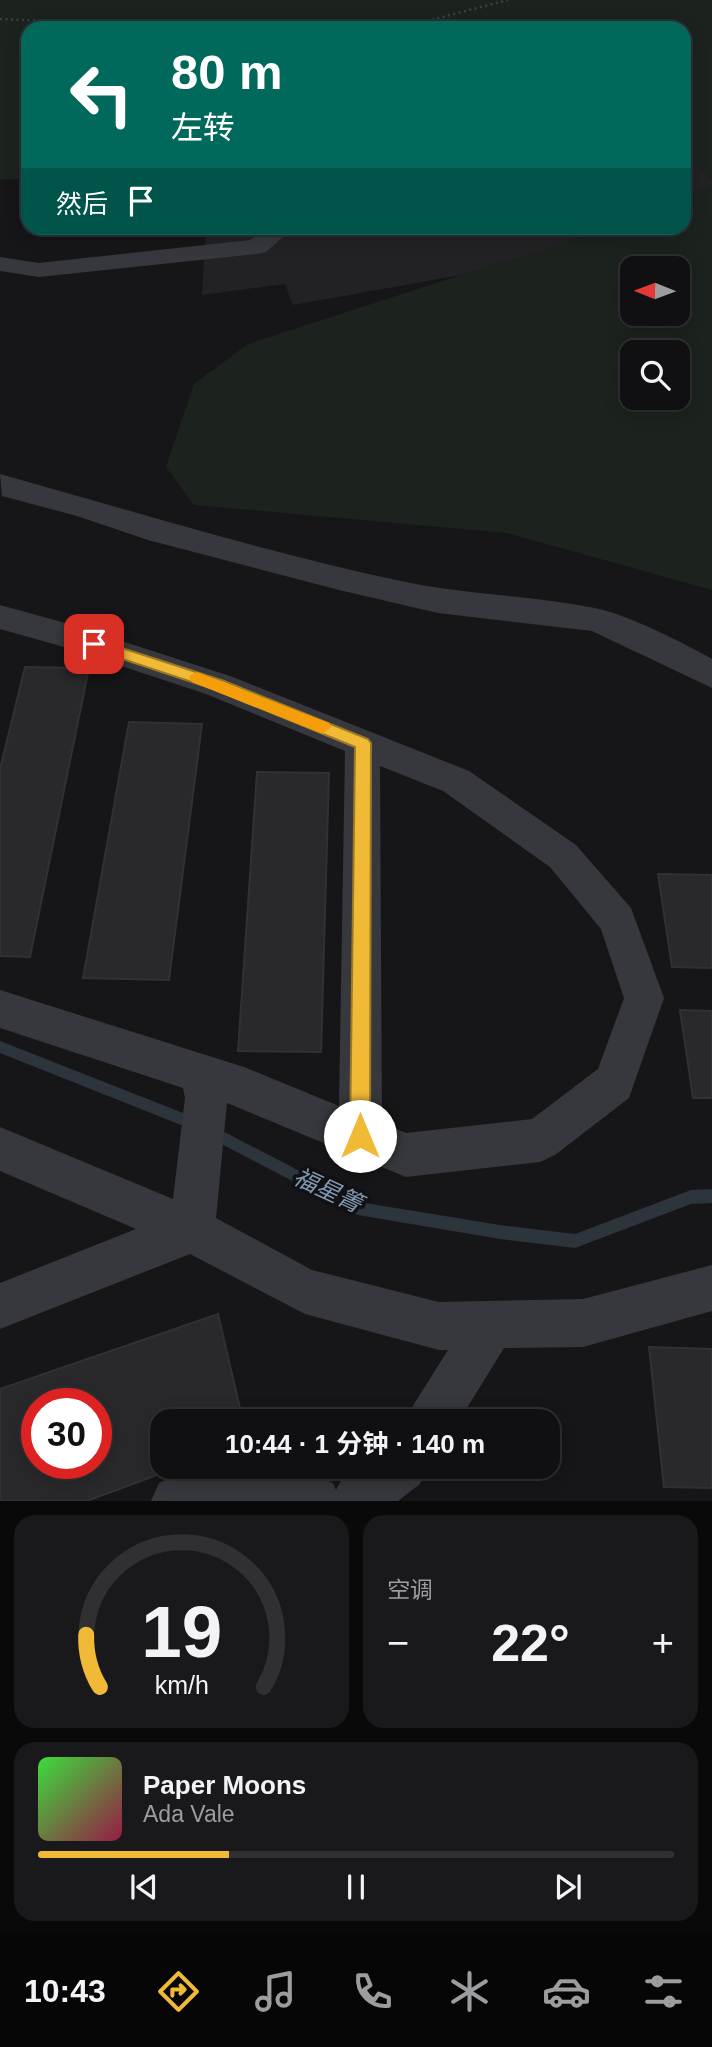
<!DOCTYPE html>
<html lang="zh">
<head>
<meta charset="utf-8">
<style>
  body { margin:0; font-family:Arial,"Noto Sans SC",sans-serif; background:#19191b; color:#f1f3f6; height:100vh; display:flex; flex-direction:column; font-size:26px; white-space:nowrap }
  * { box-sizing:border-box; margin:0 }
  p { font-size:23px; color:#9c9d9f }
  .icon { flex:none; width:38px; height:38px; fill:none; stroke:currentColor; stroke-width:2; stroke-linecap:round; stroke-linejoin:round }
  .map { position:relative; height:1501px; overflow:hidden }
  .details { display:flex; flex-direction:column; gap:14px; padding:14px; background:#09090a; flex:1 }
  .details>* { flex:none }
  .guide { position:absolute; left:21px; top:21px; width:670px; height:214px; border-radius:21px; box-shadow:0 4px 18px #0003,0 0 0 2px #303032; background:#00695c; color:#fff; overflow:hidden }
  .needle { width:46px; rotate:271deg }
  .buttons { position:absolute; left:620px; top:256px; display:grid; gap:14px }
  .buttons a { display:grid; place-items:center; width:70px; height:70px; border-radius:14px; background:#101012; box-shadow:0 4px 18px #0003,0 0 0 2px #303032; font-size:35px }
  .speed { position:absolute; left:21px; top:1388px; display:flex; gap:14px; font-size:35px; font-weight:700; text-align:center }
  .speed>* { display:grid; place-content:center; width:91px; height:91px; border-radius:50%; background:#101012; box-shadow:0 4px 18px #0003,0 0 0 2px #303032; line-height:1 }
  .speed .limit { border:10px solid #d22; background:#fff; color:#111 }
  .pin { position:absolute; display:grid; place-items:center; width:60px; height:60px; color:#fff; margin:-30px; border-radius:14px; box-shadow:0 4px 10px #0006 }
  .me { position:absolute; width:77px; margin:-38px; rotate:0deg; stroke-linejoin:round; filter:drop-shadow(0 0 5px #0008) }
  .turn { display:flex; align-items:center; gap:24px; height:147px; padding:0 35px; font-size:32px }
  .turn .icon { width:91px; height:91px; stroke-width:2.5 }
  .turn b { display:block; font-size:49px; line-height:60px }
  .then { display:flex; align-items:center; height:66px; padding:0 35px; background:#0003; gap:14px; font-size:26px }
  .big { font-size:52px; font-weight:700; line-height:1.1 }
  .details .tile { flex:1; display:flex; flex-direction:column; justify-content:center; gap:10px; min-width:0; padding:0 24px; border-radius:21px; background:#19191b }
  .details .dial { align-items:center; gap:0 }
  .dial svg { height:182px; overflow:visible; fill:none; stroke:#303032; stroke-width:7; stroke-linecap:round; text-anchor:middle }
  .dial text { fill:#f1f3f6; stroke:none }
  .song { display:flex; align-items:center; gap:21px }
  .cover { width:84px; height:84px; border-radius:10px; background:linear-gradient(135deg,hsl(120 70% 55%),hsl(340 70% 35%)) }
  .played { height:7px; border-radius:4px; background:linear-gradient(90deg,#f0ba37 30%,#303032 30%) }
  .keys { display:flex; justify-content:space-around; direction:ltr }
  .heat { display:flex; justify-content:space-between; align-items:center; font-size:38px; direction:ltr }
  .details .tiles { flex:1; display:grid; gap:14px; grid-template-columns:1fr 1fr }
  .tile:last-child { grid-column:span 2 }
  .trip { position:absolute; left:150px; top:1409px; width:410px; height:70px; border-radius:21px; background:#101012; box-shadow:0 4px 18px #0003,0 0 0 2px #303032; font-weight:700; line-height:70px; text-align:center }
  .menu { display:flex; height:112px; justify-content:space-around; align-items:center; background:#060607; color:#9c9d9f }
  .menu .icon { width:49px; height:49px }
  .menu .active { color:#f0ba37 }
  .menu b { font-size:32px; color:#f1f3f6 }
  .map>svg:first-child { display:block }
  .built { fill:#222225 }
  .green { fill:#1c231e; fill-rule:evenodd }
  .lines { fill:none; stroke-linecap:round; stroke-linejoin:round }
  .stream { fill:#2c343c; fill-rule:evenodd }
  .building { fill:#29292c; stroke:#313034; stroke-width:2; fill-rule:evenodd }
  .path { stroke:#3d3f44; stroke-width:2.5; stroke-dasharray:2 3.5; stroke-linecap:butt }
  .street { fill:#37383d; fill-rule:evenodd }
  .route { fill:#f0ba37; stroke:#9c7924; stroke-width:2 }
  .slow { fill:#f59e0b }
  .labels { text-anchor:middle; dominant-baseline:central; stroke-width:7; stroke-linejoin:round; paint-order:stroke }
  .near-water-label { font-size:24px; font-style:italic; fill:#8099b3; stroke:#111113 }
</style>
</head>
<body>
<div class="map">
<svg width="712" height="1501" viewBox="0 0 712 1501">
  <rect width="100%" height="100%" fill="#161618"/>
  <path class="built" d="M 684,153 L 712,179 L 712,185 L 684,196 Z
    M 206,228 L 604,228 L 544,251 L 461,275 L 293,305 L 285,284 L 202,295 Z"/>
  <path class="green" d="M 0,0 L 712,0 L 712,179 L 684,153 L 684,28 L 28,28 L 28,179 L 0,179 Z
    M 712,185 L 712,590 L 507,533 L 194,505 L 166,467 L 194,384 L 248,344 L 461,275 L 544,251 L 604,228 L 684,228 L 684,196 ZM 632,268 L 677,268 L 677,313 L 632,313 ZM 632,352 L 677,352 L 677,397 L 632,397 Z"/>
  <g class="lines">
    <path class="stream" d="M 0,1041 L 201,1120 L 202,1125 L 201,1130 L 196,1131 L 0,1053 Z
      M 211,1125 L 359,1202 L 500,1225 L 575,1234 L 691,1190 L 712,1189 L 712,1203 L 691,1204 L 575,1248 L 500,1239 L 358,1215 L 206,1136 L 205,1131 L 206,1126 Z"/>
  </g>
  <path class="building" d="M 25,667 L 89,668 L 30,957 L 0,956 L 0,769 Z
    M 129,722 L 202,724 L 169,980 L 83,978 Z
    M 257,772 L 329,773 L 321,1052 L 238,1051 Z
    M 658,874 L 712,875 L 712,968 L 672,967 Z
    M 680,1010 L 712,1011 L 712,1098 L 693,1098 Z
    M 218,1314 L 243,1421 L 163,1421 L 163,1466 L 181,1466 L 87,1501 L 0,1501 L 0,1389 ZM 37,1404 L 96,1404 L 96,1463 L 37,1463 Z
    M 649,1347 L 712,1349 L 712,1488 L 664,1487 Z"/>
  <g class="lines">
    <path class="path" d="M 0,19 L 134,25 L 143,28
      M 400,28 L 508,0"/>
    <path class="street" d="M 267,228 L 293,228 L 266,252 L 257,254 L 39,277 L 0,271 L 0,257 L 39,263 L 250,240 Z
      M 0,474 C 133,511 265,552 401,581 C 465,595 531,595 595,608 C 626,614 684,643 712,659 L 712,688 L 592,631 L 438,613 L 339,590 L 148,540 L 77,516 L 2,496 Z
      M 0,605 L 69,624 L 230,676 L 469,771 L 576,845 L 631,908 L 664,998 L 629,1098 L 555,1155 L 540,1162 L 406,1177 L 227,1103 L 216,1218 L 312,1270 L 439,1302 L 583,1299 L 712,1265 L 712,1311 L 583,1347 L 504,1348 L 459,1421 L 406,1421 L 414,1404 L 448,1350 L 439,1350 L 305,1314 L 190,1254 L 0,1329 L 0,1283 L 136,1229 L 0,1171 L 0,1127 L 173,1199 L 185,1098 L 183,1088 L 0,1028 L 0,990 L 244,1067 L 339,1106 L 345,751 L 206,694 L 64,647 L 0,629 ZM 380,766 L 443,791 L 550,867 L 601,929 L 624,998 L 598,1069 L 532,1119 L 406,1133 L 382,1123 Z
      M 244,1466 C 275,1466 305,1471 333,1483 L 336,1490 C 350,1456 398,1466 427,1466 L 420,1484 L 398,1501 L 151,1501 L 159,1483 L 177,1475 Z"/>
  </g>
  <path class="route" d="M 94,639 L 224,681 L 368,739 L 371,743 L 370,1136 L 367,1143 L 360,1146 L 353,1143 L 350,1136 L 355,747 L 213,689 L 89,648 L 87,644 L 89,640 Z"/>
  <path class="slow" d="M 197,672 L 329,723 L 331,727 L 323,734 L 192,682 L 189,678 L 192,674 Z"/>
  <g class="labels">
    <g class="near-water-label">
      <text transform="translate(328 1190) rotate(25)">福星箐</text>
    </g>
  </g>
</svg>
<div class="buttons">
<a><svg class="needle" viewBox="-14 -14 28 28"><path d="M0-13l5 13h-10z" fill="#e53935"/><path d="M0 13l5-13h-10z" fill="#9c9d9f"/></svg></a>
<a><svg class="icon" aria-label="search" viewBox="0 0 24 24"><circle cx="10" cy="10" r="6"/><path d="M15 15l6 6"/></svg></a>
</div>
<div class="speed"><div class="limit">30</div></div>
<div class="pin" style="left:94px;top:644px;background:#d93025"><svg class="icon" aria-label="arrive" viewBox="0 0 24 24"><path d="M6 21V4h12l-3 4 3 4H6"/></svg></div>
<svg class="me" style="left:360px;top:1136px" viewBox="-20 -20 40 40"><circle r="19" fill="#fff"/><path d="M0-13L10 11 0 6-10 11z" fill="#f0ba37"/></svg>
<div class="trip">10:44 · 1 分钟 · 140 m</div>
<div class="guide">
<div class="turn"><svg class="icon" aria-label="left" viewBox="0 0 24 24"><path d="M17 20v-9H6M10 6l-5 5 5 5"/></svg><div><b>80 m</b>左转</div></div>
<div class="then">然后<svg class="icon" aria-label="arrive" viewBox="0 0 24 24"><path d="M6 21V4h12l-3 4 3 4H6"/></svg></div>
</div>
</div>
<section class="details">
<div class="tiles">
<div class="tile dial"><svg viewBox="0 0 100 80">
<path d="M14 69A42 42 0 1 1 86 69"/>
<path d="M14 69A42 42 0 0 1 8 46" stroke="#f0ba37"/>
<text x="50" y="56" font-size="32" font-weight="700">19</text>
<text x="50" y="72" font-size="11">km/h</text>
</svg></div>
<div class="tile"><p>空调</p>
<div class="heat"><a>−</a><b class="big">22°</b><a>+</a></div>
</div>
<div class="tile">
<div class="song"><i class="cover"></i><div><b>Paper Moons</b><p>Ada Vale</p></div></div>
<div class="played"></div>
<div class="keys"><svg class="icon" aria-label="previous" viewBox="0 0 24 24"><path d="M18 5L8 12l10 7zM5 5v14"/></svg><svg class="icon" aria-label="pause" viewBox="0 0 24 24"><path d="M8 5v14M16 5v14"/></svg><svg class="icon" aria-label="next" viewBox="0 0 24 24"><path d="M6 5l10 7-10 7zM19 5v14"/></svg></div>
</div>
</div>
</section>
<nav class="menu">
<b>10:43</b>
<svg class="icon active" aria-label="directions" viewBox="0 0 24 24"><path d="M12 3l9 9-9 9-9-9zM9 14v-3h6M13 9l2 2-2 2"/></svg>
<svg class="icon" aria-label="music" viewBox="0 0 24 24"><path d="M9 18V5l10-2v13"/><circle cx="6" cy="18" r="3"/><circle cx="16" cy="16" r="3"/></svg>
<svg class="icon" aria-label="phone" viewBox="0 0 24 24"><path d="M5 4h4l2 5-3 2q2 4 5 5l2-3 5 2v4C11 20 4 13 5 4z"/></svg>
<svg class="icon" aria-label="climate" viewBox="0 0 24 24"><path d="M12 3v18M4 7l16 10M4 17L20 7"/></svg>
<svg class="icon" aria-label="car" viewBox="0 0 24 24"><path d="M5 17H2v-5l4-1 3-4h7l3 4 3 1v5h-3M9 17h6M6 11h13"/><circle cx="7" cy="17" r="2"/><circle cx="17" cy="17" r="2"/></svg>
<svg class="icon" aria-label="filters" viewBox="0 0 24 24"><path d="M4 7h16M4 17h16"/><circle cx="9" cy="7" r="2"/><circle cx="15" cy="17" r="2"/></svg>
</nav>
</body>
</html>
